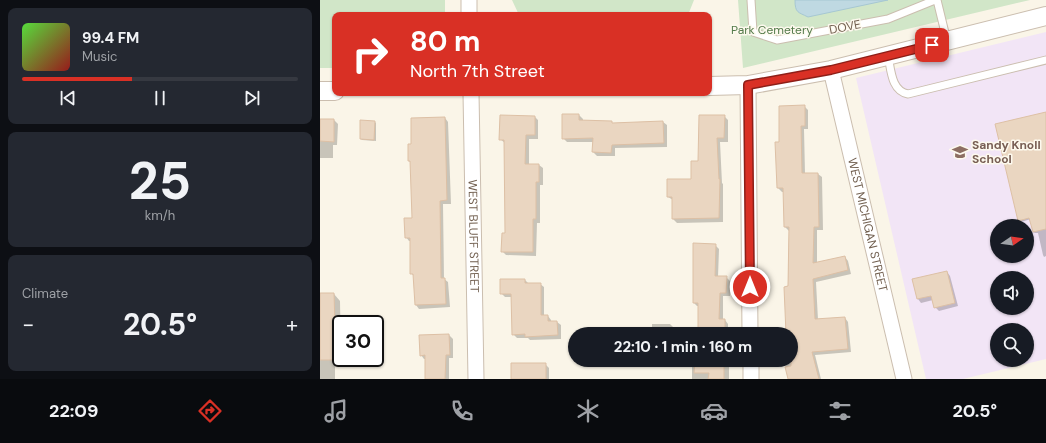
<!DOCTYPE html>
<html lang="en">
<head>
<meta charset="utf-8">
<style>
  body { margin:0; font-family:"DM Sans",sans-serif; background:#242831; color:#f1f3f6; height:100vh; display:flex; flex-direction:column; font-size:15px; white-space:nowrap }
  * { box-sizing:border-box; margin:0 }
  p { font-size:13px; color:#9ea1a6 }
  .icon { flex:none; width:22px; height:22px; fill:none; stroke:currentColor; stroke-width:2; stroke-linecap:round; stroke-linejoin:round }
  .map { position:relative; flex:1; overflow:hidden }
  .details { display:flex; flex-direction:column; gap:8px; padding:8px; background:#0d0f14; width:320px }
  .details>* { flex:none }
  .top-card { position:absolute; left:12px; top:12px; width:380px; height:84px; border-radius:8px; box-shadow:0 1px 3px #0004; background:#d93025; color:#fff; overflow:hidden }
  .needle { width:26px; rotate:77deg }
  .buttons { position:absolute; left:670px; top:219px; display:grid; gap:8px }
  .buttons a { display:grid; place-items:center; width:44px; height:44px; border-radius:50%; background:#171b24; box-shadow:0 1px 3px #0004; font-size:20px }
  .speed { position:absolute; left:12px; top:315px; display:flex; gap:8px; font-size:20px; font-weight:700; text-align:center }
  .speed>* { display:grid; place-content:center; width:52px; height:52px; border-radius:50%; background:#171b24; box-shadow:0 1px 3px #0004; line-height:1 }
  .speed .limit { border:2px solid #111; border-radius:6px; background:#fff; color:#111 }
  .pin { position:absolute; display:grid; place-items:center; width:34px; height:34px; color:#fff; margin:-17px; border-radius:8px; box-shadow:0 2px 6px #0006 }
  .me { position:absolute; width:44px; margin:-22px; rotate:0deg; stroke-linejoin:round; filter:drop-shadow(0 0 3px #0008) }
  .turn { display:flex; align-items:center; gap:14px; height:84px; padding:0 12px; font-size:18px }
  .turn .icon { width:52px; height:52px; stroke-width:2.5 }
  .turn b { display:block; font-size:28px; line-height:34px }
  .big { font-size:30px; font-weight:700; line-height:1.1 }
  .details .widget { flex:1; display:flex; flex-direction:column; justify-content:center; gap:6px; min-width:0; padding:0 14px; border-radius:8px; background:#242831 }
  .details .dial { align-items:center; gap:0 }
  .dial b { font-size:52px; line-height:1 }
  .song { display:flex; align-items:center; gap:12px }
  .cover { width:48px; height:48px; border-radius:6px; background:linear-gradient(135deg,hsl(110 70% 55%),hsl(0 70% 35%)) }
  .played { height:4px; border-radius:2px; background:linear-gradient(90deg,#d93025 40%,#363941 40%) }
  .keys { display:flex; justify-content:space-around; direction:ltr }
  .heat { display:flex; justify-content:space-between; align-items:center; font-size:22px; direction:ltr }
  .trip { position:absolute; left:248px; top:327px; width:230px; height:40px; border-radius:20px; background:#171b24; box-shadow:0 1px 3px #0004; font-weight:700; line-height:40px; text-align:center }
  .menu { display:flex; height:64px; justify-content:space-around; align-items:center; background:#090b0e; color:#9ea1a6 }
  .menu .icon { width:28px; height:28px }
  .menu .on { color:#d93025 }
  .menu b { font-size:18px; color:#f1f3f6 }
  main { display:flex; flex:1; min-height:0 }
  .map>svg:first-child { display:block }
  .education { fill:#f2e5f6; fill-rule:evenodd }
  .green { fill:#d1e6c8 }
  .water { fill:#bfd9e2; stroke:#a6c7d2 }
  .shadow { fill:#0003 }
  .building { fill:#ead6c1; stroke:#ddc0a5 }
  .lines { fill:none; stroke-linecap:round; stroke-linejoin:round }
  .service-casing { stroke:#cbbeaf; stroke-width:9 }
  .minor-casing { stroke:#cbbeaf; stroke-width:17 }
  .tertiary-casing { stroke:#cbbeaf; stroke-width:20 }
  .service { stroke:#fff; stroke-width:7 }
  .minor { stroke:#fff; stroke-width:15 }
  .tertiary { stroke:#fff; stroke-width:18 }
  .route-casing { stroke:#8d1f18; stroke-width:10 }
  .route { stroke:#d93025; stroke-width:7 }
  .labels { text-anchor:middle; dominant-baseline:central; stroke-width:3; stroke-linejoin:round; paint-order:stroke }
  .street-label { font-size:12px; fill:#715f4f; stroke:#fdf9ee }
  .park-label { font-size:12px; fill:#547b4b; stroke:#fdf9ee }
  .education-label { font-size:12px; font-weight:bold; fill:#785e54; stroke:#fdf9ee; text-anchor:start }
</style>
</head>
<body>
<main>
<section class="details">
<div class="widget">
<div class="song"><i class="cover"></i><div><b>99.4 FM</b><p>Music</p></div></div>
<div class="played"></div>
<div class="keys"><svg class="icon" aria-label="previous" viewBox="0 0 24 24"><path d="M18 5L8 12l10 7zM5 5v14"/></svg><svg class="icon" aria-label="pause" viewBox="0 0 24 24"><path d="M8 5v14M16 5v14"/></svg><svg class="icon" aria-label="next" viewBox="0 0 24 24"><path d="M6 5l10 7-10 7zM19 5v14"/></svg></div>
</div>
<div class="widget dial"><b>25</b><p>km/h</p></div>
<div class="widget"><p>Climate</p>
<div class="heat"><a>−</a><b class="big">20.5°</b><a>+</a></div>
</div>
</section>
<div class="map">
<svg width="726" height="379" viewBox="0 0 726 379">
  <rect width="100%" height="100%" fill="#faf5e8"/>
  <path class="education" d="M 726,32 L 726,359 L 643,379 L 606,379 L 536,78 ZM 677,226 L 707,226 L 707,256 L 677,256 ZM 677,278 L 707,278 L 707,308 L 677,308 ZM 677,330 L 707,330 L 707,360 L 677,360 Z"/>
  <path class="green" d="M 0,0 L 125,0 L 125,15 L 15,15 L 15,68 L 0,68 Z
    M 192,0 L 374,0 L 368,15 L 199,15 Z
    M 418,0 L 710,0 L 423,68 Z"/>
  <path class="water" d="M 475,0 L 568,0 L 488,17 C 478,12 475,13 475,0 Z"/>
  <path class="shadow" d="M 484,106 L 488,110 L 488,129 L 484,129 L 485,174 L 498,174 L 502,177 L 503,230 L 497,230 L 497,264 L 525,257 L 528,261 L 531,274 L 496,282 L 498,320 L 525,318 L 528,322 L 531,352 L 495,355 L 501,379 L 469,379 L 464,360 L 471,360 L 471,334 L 462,334 L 462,329 L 467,329 L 469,231 L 465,227 L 464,192 L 462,192 L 458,188 L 460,143 Z
    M 726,113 L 726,256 L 724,257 L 723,255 L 718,233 L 715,233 L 713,232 L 711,219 L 701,222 L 699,220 Z
    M 259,115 L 263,119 L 263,121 L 291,122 L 293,124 L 343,122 L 347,125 L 347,147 L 295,148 L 295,156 L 277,156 L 273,152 L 274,142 L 247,142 L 243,138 Z
    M 404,116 L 408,120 L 408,142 L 400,142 L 402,183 L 403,184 L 403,222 L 357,223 L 353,219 L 353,200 L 348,197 L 372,180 L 379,162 Z
    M 215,117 L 218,120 L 218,139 L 209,139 L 209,165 L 219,165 L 223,168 L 223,185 L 220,185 L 220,223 L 217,223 L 216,256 L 186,255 L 182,251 L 186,234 L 185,143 L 180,139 Z
    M 125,118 L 128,122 L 131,204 L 123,204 L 124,279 L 128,282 L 130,307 L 99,309 L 96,305 L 94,276 L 91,273 L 91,241 L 89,241 L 86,237 L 93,219 L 91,163 L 89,161 L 92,145 Z
    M 0,120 L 14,120 L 18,124 L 17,145 L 13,145 L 13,158 L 0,158 Z
    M 55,122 L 56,123 L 56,141 L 42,140 L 41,139 Z
    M 395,245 L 399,249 L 398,277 L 406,277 L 410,281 L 410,296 L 403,296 L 403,320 L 405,320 L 408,324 L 408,334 L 379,334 L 379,306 L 377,306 L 374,303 Z
    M 627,272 L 630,276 L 638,306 L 619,311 L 615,307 L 613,300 L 601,303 L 598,299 Z
    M 205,280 L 209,284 L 220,284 L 224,287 L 224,316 L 228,316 L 231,320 L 231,322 L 237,322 L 241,325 L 241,339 L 210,340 L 208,338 L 197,338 L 193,334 L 192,297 L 185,297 L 181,293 Z
    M 0,294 L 14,294 L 20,301 L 21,358 L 49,358 L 49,366 L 15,366 L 15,379 L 0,379 Z
    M 332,324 L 350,324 L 354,328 L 354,334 L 332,334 Z
    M 129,335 L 133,339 L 133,358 L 129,358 L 129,379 L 106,379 L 106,359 L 104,359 L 101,355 Z
    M 376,360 L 409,360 L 409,379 L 372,379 L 372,365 L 376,365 Z
    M 225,364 L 229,368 L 229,379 L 192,379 Z"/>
  <path class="building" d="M 485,105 L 485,126 L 481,126 L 482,173 L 498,173 L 499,227 L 494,227 L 493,263 L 525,256 L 528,270 L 493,279 L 495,319 L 525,317 L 528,349 L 492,352 L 499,379 L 468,379 L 465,367 L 471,366 L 471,334 L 466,334 L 464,287 L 468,286 L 469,227 L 464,227 L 463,188 L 457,188 L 455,142 L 459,142 L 459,106 Z
    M 726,112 L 726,229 L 713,232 L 709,218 L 698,221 L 675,124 Z
    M 242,114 L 259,114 L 259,120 L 292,121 L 292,123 L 343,121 L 344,143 L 292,145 L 291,153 L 272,152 L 273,138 L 242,139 Z
    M 180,115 L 215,116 L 215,135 L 206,135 L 205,164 L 219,164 L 219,182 L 216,182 L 216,219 L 213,219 L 213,252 L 181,252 L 182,233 L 185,233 L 184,140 L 179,140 Z
    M 379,115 L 405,115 L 404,138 L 397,138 L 399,179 L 400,179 L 399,218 L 352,219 L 352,197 L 347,197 L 347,179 L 371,179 L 371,161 L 378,161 Z
    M 125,117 L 127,200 L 120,201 L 121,278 L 125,278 L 126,304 L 95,305 L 93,274 L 90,274 L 90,238 L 85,238 L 84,218 L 92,218 L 90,161 L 88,161 L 88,144 L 91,144 L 91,118 Z
    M 0,119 L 14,119 L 14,142 L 0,141 Z
    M 40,120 L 55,121 L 54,140 L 40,139 Z
    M 373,243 L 396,244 L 395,276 L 407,276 L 406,293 L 400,293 L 399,319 L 405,319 L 405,334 L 378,334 L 378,303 L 373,303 Z
    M 627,271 L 635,303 L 614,308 L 611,296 L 597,299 L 592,279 Z
    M 180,279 L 205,279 L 205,283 L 221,283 L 221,315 L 228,315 L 228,321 L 237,321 L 238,335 L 205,337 L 205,334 L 192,335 L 191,294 L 180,294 Z
    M 0,293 L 14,293 L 15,326 L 21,326 L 21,360 L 0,360 Z
    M 129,334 L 130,355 L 126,355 L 125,379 L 105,379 L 105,355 L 100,356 L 99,335 Z
    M 375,360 L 404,360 L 404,379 L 388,379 L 389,373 L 374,373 Z
    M 191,363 L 226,363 L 226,379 L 191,379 Z"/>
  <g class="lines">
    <defs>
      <path id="service" d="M 431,0 L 433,32 L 457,40 L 568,19 L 615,0
        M 617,0 L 627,41
        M 568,56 C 571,69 571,91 588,94 L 726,60"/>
      <g id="minor">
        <path d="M 149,0 L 149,15"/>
        <path id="s1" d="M 511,70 L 584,379"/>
        <path d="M 428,85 L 430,334"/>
        <path id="s2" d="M 151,93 L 156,379"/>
        <path d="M 431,360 L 431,379"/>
      </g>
      <path id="tertiary" d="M 389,86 L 428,85 L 511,70 L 726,16
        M 0,91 L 15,91"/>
    </defs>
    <use href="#service" class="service-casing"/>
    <use href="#minor" class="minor-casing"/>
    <use href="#tertiary" class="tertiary-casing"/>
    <use href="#service" class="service"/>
    <use href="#minor" class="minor"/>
    <use href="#tertiary" class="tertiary"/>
  </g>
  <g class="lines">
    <defs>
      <path id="route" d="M 430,287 L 428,85 L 511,70 L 612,45"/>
    </defs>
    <use href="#route" class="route-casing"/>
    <use href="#route" class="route"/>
  </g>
  <defs>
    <symbol id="school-bare" viewBox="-9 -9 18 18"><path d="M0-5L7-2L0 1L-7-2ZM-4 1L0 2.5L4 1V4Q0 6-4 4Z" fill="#8d6e63" stroke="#fdf9ee" stroke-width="2.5" paint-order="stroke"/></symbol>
  </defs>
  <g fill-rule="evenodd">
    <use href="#school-bare" x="629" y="141" width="22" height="22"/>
  </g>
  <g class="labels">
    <g class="street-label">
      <text transform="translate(525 27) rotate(-11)">DOVE</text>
      <text stroke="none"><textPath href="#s1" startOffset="159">WEST MICHIGAN STREET</textPath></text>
      <text stroke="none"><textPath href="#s2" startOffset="143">WEST BLUFF STREET</textPath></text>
    </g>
    <g class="park-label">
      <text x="452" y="30">Park Cemetery</text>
    </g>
    <g class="education-label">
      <text x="652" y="145">Sandy Knoll<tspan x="652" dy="14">School</tspan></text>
    </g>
  </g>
</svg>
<div class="buttons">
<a><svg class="needle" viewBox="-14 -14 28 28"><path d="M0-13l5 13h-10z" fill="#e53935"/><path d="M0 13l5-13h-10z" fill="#9ea1a6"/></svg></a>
<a><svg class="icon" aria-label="sound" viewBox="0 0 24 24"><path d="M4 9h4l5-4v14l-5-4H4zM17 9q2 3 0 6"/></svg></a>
<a><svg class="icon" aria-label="search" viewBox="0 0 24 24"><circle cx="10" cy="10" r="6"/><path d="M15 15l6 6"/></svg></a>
</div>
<div class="speed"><div class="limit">30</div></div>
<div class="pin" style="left:612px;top:45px;background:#d93025"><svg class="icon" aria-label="arrive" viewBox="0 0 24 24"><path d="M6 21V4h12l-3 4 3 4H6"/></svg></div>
<svg class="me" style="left:430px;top:287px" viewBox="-20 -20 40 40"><circle r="17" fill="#d93025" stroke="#fff" stroke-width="3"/><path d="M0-11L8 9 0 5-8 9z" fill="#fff"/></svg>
<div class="trip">22:10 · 1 min · 160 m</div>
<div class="top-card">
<div class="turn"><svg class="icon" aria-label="right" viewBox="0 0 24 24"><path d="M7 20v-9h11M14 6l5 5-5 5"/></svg><div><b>80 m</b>North 7th Street</div></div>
</div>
</div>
</main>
<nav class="menu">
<b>22:09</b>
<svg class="icon on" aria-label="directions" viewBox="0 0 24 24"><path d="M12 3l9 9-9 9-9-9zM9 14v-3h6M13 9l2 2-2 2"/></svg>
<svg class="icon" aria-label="music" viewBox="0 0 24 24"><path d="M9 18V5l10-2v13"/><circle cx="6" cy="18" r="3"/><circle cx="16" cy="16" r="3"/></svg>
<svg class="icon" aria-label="phone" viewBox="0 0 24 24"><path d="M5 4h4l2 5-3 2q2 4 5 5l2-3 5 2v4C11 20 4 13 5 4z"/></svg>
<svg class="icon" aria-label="climate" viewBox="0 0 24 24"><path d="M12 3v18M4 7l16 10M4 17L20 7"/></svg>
<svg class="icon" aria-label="car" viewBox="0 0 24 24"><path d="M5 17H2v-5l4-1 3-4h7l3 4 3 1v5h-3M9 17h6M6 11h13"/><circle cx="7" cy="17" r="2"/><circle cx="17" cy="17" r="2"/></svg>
<svg class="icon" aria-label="filters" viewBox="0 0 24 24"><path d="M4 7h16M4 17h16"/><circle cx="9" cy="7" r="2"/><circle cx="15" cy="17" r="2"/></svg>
<b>20.5°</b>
</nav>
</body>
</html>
